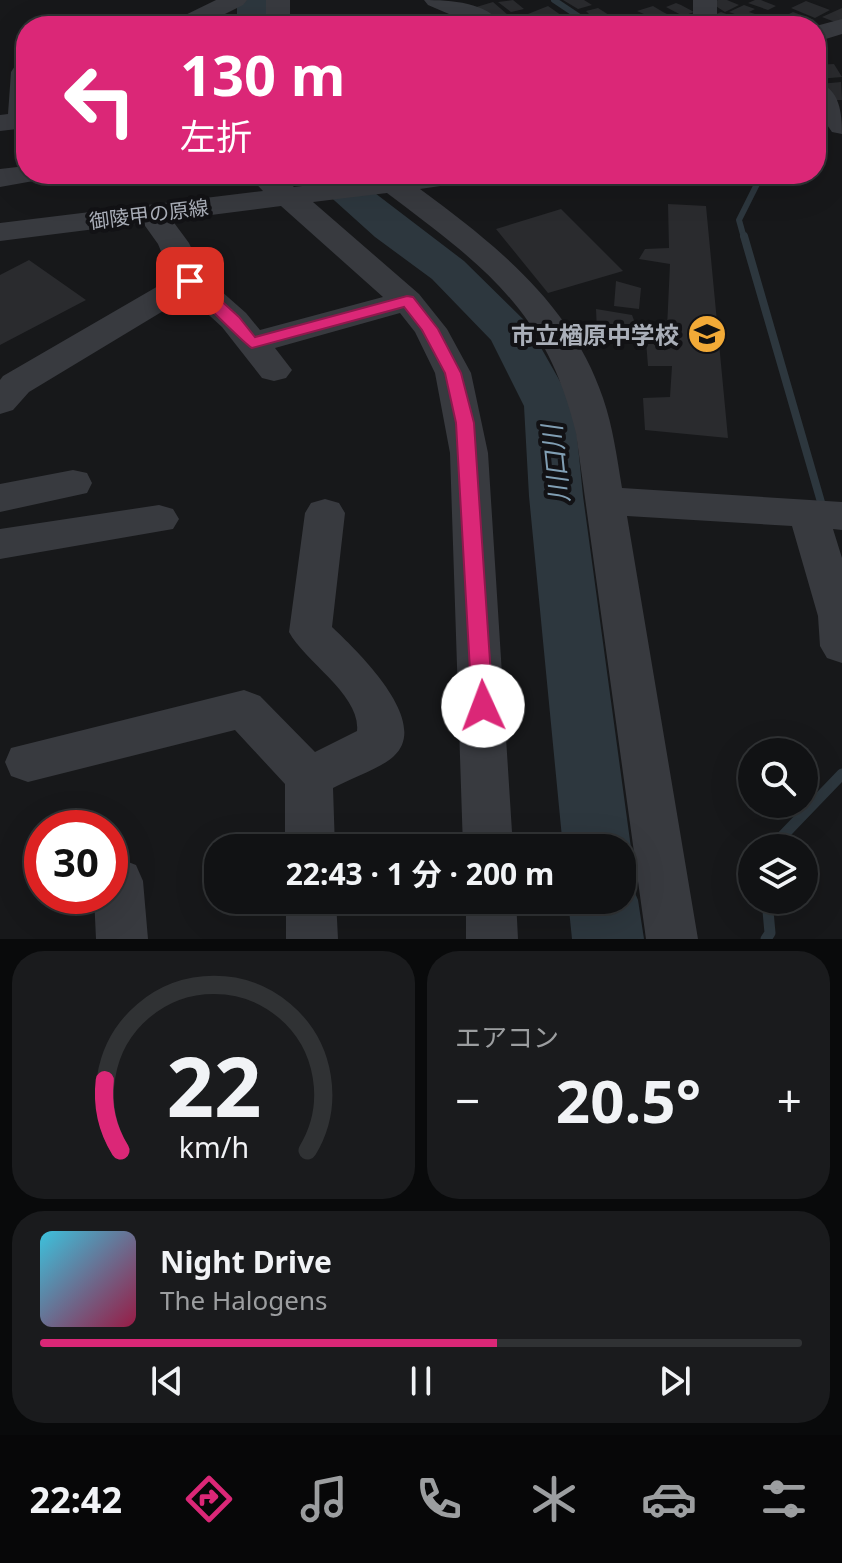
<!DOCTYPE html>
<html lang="ja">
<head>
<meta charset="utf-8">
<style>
  body { margin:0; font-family:"Noto Sans","Noto Sans JP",sans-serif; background:#1a1b1d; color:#f1f3f6; height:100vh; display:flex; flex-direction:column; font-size:30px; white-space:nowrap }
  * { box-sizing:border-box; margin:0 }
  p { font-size:26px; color:#9c9ea0 }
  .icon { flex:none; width:44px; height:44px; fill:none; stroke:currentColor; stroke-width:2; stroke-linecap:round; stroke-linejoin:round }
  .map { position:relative; height:939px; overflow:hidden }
  .panel { display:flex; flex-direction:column; gap:12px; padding:12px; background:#090a0b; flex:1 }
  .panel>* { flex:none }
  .hud { position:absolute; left:16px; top:16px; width:810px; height:168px; border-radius:32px; box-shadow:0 8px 32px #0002,0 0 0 2px #303234; background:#db2777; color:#fff; overflow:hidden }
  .controls { position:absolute; left:738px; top:738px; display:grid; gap:16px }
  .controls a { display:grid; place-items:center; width:80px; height:80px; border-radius:50%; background:#111214; box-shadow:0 8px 32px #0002,0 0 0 2px #303234; font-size:40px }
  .speed { position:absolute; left:24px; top:810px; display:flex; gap:16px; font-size:40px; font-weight:700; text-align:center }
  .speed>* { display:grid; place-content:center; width:104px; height:104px; border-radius:50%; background:#111214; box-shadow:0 8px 32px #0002,0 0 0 2px #303234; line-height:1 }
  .speed .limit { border:12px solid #d22; background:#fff; color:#111 }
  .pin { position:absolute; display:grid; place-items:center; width:68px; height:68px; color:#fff; margin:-34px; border-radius:16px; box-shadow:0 4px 12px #0006 }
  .me { position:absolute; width:88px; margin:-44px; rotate:358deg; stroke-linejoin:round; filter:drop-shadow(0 0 6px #0008) }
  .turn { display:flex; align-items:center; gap:28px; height:168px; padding:0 32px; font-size:36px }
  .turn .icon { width:104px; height:104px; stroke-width:2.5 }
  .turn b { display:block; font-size:56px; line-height:68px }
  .big { font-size:60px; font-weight:700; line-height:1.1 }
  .panel .tile { flex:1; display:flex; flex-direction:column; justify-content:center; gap:12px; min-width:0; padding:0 28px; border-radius:32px; background:#1a1b1d }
  .panel .dial { align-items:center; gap:0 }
  .dial svg { height:208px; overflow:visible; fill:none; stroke:#303234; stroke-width:7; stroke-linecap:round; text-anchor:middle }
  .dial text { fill:#f1f3f6; stroke:none }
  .song { display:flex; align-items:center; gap:24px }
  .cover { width:96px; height:96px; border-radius:12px; background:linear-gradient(135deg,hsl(190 70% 55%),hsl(340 70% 35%)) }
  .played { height:8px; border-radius:4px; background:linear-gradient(90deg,#db2777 60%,#303234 60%) }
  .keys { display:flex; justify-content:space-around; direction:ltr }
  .heat { display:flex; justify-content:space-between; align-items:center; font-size:44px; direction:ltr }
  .panel .tiles { flex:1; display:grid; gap:12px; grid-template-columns:1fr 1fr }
  .tile:last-child { grid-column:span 2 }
  .trip { position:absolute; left:204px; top:834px; width:432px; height:80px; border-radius:32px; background:#111214; box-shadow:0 8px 32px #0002,0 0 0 2px #303234; font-weight:700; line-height:80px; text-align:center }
  .dock { display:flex; height:128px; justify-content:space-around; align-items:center; background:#070708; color:#9c9ea0 }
  .dock .icon { width:56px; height:56px }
  .dock .selected { color:#db2777 }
  .dock b { font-size:36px; color:#f1f3f6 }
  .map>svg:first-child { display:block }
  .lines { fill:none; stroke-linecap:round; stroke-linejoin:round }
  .stream-far2 { stroke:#2d373e; stroke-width:6 }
  .stream-far1 { stroke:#2d373e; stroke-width:8 }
  .stream { stroke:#2d373e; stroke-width:11 }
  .river { fill:#2d373e; fill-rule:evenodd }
  .building { fill:#2a2b2e }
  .minor { fill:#383a3f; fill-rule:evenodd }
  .route { fill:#db2777; stroke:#8e194d; stroke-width:2 }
  .labels { text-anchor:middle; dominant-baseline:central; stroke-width:8; stroke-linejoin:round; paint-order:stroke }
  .far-street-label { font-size:20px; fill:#aaafb9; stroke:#121215 }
  .poi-label { font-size:24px; font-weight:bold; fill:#aaafb9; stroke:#121215; text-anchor:end }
  .water-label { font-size:26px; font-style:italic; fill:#819fb4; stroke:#121215 }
</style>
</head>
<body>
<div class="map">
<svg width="842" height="939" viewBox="0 0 842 939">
  <rect width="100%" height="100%" fill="#17181a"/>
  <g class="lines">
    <path class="stream-far2" d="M 554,0 L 593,26
      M 744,238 L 739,220 L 762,174"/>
    <path class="stream-far1" d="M 744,236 L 821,502"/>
    <path class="stream" d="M 771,848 L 842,774
      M 766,939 L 770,933 L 767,900"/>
    <path class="river" d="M 237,0 L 269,0 L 271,26 L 237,26 Z
      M 305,174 L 350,174 L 464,261 L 527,323 L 574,406 L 583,496 L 631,848 L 622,867 L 622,848 L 563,848 L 529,496 L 524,406 L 491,340 L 432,279 L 375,237 Z
      M 622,875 L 628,877 L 638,900 L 644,939 L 572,939 L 568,900 L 622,900 Z"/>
  </g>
  <path class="building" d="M 513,0 L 524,9 L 511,12 L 498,2 Z
    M 563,0 L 584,0 L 592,5 L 578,9 Z
    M 718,0 L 727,0 L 739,5 L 725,12 L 711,3 Z
    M 755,0 L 761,0 L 776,6 L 768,10 L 748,3 Z
    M 806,1 L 830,10 L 815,18 L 791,8 Z
    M 493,2 L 508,15 L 493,19 L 473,8 Z
    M 676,3 L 681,5 L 694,12 L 683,16 L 666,7 Z
    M 744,5 L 755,9 L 749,12 L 758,15 L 749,19 L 729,12 Z
    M 548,6 L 558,13 L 567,20 L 545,25 L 536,19 L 543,17 L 540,15 L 532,17 L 528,14 Z
    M 653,6 L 663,12 L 673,17 L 660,21 L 637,11 Z
    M 598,8 L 609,15 L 606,16 L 610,18 L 597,21 L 587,15 L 589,14 L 586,11 Z
    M 842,8 L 842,21 L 835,22 L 822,17 Z
    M 721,12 L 742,20 L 731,26 L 712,26 L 723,21 L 712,16 Z
    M 793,12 L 814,20 L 811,21 L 815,22 L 796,26 L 779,19 Z
    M 519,17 L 532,26 L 504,26 L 499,22 Z
    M 834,64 L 842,77 L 818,79 L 816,65 Z
    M 841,82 L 842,100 L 832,100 L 819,84 Z
    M 668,204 L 706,206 L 728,438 L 645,430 L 643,398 L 670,397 L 672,366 L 648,366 L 645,329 L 667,328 L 670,264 L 639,259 L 645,249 L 669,248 Z
    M 561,209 L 623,271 L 548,293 L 496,229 Z
    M 29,260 L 86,300 L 0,345 L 0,275 Z
    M 616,281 L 641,288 L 639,309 L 614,306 Z
    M 596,309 L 632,315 L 635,323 L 625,326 L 624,333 L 597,332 Z"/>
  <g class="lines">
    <path class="minor" d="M 216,0 L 247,0 L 243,5 L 201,26 L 170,26 L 173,21 Z
      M 266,0 L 290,0 L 290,26 L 266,26 Z
      M 424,0 C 451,0 487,2 504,26 L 477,26 L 428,5 Z
      M 693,0 L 717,0 L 717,26 L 693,26 Z
      M 842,19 L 842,34 L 816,42 L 816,26 Z
      M 24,64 L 26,128 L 0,131 L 0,115 L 8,114 L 11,72 L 15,66 Z
      M 816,82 C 840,88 842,113 842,134 L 832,132 L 816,109 Z
      M 26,166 L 26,174 L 44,174 L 39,180 L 0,187 L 0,169 Z
      M 247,174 L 280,174 L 294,187 L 367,178 L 364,174 L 486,174 L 481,180 L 420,189 C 496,245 572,305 603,398 C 613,427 617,458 622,488 L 842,502 L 842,530 L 833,529 L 842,558 L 842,663 L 827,658 L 820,646 L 818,616 L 792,526 L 627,516 L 698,939 L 646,939 L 576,433 C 547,314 489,270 395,199 L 387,193 L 313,202 L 419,294 L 447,329 L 471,373 L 488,453 L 513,848 L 463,848 L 450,453 L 435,373 L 415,332 L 400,313 L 275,348 L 292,370 L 286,378 L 274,381 L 262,378 L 222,327 L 188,296 L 29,392 L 13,410 L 0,414 L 0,380 L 3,376 L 172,278 L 158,244 L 143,223 L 0,241 L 0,223 L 263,191 ZM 281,206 L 383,297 L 260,330 L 246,313 L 204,276 L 189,243 L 172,220 Z
      M 73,470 L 87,473 L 92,483 L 87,493 L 0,512 L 0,484 Z
      M 325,499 L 339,503 L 345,513 L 332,627 C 355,649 432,721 394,756 C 382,768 349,779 333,788 L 335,848 L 285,848 L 285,784 L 235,730 L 28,782 L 11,776 L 5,762 L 11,748 L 244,690 L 260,696 L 315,752 L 357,731 C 361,695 305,662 289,632 L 305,513 L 311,503 Z
      M 159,505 L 173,509 L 179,519 L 173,529 L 0,559 L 0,529 Z
      M 118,858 L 136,865 L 143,881 L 148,939 L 96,939 L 94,896 L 110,896 L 110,861 Z
      M 286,900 L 336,900 L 338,939 L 286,939 Z
      M 466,900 L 516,900 L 518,939 L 466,939 Z"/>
  </g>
  <path class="route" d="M 190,276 L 195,277 L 239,317 L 255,337 L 407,296 L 413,297 L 438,329 L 461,373 L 474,423 L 493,706 L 490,713 L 483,715 L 475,713 L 472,706 L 456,423 L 445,373 L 422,330 L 404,307 L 252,348 C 246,346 195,293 184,284 L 184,277 Z"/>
  <defs>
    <symbol id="school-disc" viewBox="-11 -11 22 22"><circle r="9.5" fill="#f2aa37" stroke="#121215"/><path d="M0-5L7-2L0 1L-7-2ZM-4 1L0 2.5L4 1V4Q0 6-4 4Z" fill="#111"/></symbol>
  </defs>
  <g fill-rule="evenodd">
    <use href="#school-disc" x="685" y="312" width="44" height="44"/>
  </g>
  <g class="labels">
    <g class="far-street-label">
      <text transform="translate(149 214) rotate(-7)">御陵甲の原線</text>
    </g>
    <g class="poi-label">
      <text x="679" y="334">市立楢原中学校</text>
    </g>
    <g class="water-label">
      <text transform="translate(555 464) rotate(-96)">川口川</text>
    </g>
  </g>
</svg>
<div class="controls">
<a><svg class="icon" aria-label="search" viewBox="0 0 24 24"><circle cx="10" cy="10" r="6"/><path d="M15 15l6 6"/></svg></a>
<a><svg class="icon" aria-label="layers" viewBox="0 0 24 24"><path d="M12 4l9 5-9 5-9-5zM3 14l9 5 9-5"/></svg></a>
</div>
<div class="speed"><div class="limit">30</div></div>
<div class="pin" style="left:190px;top:281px;background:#d93025"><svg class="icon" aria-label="arrive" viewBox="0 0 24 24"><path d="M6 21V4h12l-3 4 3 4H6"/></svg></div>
<svg class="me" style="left:483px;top:706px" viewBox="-20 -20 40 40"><circle r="19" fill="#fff"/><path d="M0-13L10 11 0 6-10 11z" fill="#db2777"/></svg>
<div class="trip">22:43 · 1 分 · 200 m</div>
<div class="hud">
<div class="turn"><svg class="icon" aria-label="left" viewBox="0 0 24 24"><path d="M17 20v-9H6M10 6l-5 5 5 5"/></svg><div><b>130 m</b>左折</div></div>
</div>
</div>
<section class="panel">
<div class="tiles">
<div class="tile dial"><svg viewBox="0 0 100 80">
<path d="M14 69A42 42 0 1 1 86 69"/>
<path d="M14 69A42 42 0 0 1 8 42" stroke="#db2777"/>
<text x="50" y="56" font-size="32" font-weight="700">22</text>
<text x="50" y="72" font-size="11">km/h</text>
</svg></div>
<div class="tile"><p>エアコン</p>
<div class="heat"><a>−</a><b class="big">20.5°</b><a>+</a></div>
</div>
<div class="tile">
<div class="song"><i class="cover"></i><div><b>Night Drive</b><p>The Halogens</p></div></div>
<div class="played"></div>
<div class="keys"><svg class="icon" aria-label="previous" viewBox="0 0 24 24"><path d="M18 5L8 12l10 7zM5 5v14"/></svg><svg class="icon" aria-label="pause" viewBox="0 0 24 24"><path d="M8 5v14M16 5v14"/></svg><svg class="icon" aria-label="next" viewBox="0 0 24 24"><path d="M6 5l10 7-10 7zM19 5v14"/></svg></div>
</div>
</div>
</section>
<nav class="dock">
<b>22:42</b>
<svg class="icon selected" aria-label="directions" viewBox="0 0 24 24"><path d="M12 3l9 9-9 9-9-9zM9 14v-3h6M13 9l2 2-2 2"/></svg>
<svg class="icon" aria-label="music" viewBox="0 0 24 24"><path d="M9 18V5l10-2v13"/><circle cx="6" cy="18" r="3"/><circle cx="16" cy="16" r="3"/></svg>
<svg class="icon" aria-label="phone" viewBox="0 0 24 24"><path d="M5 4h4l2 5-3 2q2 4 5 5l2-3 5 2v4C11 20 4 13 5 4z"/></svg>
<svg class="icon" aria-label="climate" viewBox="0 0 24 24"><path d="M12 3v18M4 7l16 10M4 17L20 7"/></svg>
<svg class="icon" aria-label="car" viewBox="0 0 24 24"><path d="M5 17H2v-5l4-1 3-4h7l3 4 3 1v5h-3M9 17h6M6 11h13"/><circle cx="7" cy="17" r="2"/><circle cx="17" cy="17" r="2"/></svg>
<svg class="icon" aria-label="filters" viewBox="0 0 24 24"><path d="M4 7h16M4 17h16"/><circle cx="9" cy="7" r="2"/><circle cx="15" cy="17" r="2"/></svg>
</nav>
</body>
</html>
